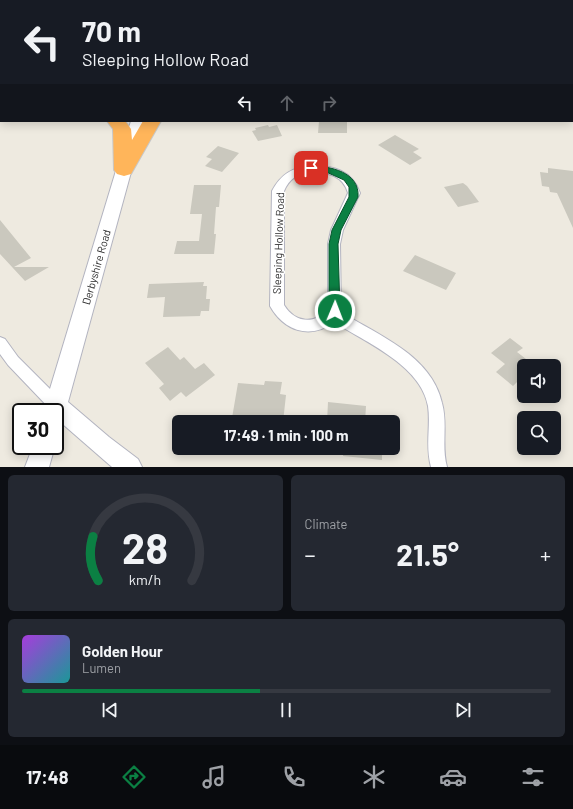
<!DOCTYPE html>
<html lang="en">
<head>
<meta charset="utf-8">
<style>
  body { margin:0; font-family:Barlow,sans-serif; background:#242831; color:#f1f3f6; height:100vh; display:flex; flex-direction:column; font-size:15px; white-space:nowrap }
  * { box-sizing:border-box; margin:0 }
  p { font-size:13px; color:#9ea1a6 }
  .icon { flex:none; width:22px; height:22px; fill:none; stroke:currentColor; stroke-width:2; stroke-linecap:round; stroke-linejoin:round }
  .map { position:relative; height:467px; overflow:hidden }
  .drawer { display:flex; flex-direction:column; gap:8px; padding:8px; background:#0d0f14; flex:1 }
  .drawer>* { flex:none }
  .guide { position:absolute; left:0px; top:0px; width:573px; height:122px; box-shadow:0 2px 10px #0003; background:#171b24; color:#f1f3f6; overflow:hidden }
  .buttons { position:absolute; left:517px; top:359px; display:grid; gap:8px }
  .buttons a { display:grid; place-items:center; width:44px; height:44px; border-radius:6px; background:#171b24; box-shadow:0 2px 10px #0003; font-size:20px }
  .speed { position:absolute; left:12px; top:403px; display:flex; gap:8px; font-size:20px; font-weight:700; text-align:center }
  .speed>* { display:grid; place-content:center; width:52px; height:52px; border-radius:50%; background:#171b24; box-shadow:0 2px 10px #0003; line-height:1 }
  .speed .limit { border:2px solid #111; border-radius:6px; background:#fff; color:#111 }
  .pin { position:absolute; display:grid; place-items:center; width:34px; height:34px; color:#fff; margin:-17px; border-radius:8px; box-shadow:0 2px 6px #0006 }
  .me { position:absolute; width:44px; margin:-22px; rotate:1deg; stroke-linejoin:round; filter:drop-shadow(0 0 3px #0008) }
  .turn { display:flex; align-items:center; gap:14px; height:84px; padding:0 16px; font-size:18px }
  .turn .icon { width:52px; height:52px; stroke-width:2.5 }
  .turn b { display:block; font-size:28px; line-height:34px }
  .lanes { display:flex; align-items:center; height:38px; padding:0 16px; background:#0003; justify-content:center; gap:20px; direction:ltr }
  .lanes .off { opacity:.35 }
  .big { font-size:30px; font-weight:700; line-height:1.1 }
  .drawer .widget { flex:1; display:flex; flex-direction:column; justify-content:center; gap:6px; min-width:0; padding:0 14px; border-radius:6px; background:#242831 }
  .drawer .dial { align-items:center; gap:0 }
  .dial svg { height:104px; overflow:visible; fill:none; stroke:#363941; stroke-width:7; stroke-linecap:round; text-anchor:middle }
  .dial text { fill:#f1f3f6; stroke:none }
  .song { display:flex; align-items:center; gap:12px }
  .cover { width:48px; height:48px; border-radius:6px; background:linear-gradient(135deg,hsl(280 70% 55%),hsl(180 70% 35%)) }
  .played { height:4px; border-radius:2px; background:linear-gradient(90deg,#0b8043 45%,#363941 45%) }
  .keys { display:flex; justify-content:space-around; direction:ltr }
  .heat { display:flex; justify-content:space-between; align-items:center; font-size:22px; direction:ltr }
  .drawer .tiles { flex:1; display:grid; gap:8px; grid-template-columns:1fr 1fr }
  .widget:last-child { grid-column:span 2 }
  .trip { position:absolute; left:172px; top:415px; width:228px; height:40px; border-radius:6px; background:#171b24; box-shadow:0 2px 10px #0003; font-weight:700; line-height:40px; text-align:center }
  .tab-bar { display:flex; height:64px; justify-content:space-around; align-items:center; background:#090b0e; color:#9ea1a6 }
  .tab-bar .icon { width:28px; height:28px }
  .tab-bar .active { color:#0b8043 }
  .tab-bar b { font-size:18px; color:#f1f3f6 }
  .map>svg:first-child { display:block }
  .building { fill:#cac8be }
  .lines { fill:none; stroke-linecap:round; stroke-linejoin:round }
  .lane-casing { stroke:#b3b4c0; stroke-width:2 }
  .street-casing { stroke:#b3b4c0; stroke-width:2 }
  .secondary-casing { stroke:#b3b4c0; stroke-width:2 }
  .highway-casing { stroke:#c8c8c8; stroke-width:2 }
  .lane { fill:#fff; fill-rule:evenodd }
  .street { fill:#fff; fill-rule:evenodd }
  .secondary { fill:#fff; fill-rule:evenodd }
  .highway { fill:#ffb55a; fill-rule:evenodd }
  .route { fill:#0b8043; stroke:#07532c }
  .labels { text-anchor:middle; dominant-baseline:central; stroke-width:3; stroke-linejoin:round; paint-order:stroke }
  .street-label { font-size:11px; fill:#2d2d2d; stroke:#fff }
</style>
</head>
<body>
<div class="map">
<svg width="573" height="467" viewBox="0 0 573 467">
  <rect width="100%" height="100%" fill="#eeeae0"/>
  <path class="building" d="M 319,121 L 347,121 L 347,133 L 318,133 Z
    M 268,125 L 269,127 L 277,125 L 282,136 L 258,141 L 252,131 L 256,130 L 255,128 Z
    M 395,135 L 419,149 L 413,152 L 422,158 L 410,165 L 378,145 Z
    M 218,146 L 239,153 L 222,172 L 205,166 L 212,159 L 206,157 Z
    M 548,168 L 573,171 L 573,228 L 557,193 L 550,192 L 549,187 L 542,186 L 540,172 L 548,173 Z
    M 463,183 L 467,186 L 479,202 L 458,207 L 444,187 Z
    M 194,185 L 221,185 L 219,207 L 216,207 L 214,234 L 216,234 L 214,254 L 174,254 L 177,241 L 199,241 L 202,214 L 190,214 Z
    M 0,220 L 31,258 L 14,267 L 49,267 L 25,281 L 0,254 Z
    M 415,255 L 456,273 L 446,290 L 403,271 Z
    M 204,282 L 203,286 L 207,286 L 206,299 L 210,299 L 209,311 L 201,311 L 200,316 L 163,317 L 165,297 L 147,298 L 149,284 Z
    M 510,338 L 523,348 L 517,352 L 535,366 L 524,366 L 524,375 L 513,386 L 496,372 L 505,364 L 491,353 Z
    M 168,347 L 180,360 L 184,357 L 195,369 L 204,363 L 215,375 L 186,397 L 181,392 L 170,401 L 159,388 L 164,384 L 145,363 Z
    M 265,381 L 282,382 L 280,394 L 286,395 L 283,422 L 256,422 L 256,420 L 232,418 L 238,383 L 264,385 Z
    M 328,402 L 366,406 L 365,422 L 327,422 Z
    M 344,448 L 382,448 L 382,460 L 343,456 Z"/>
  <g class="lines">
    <defs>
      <path id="lane" d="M 218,0 L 222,0 L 221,1 L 217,1 Z
        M 251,0 L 257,0 L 258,1 L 252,1 Z
        M 261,0 L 266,0 L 265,1 L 260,1 Z
        M 316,0 L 320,0 L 319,1 L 315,1 Z
        M 420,0 L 425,0 L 426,1 L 421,1 Z"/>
      <path id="street" d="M 572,77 L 573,78 L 573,84 L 572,83 Z
        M 311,165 C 333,166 352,170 360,193 L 343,230 L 340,244 L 341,312 C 379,336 431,355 442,403 C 448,424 441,446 447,467 L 431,467 C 425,446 431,426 428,406 C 421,365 365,342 334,322 C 310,340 284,331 270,306 L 272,191 C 281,174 292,168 311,165 ZM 311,171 C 328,173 343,175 348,193 L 331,230 L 328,244 L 328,309 C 315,325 295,323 284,305 L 284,191 C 289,179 298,173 311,171 Z
        M 0,337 L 5,339 L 18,357 L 61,400 L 64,405 L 61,410 L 56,412 L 51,410 L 8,365 L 0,354 Z"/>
      <path id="secondary" d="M 131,121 L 145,121 L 68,402 L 109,437 L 138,459 L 142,467 L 112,467 L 58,420 L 55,421 L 55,412 L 43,412 Z
        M 55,445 L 55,446 L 49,467 L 25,467 L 33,446 Z"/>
      <path id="highway" d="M 573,0 L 573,8 L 572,8 L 572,1 L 567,1 Z
        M 0,76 L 1,76 L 1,87 L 0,87 Z
        M 0,93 L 1,93 L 1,103 L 0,103 Z
        M 107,121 L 125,121 L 131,129 L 132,140 L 143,121 L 161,121 L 131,174 L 124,176 L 117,174 L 114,170 L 113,129 Z"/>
    </defs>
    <use href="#lane" class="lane-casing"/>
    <use href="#street" class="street-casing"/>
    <use href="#secondary" class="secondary-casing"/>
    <use href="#highway" class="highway-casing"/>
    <use href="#lane" class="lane"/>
    <use href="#street" class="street"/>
    <use href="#secondary" class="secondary"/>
    <use href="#highway" class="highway"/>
  </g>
  <path class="route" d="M 311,166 C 330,166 360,172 358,197 L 341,230 L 338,244 L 340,311 L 335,315 L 329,311 L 329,244 L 332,230 L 349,197 L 349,187 L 344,180 L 324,171 L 308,170 L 307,168 Z"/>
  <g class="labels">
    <g class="street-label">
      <text transform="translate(278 243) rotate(-88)">Sleeping Hollow Road</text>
      <text transform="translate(96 267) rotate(-74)">Derbyshire Road</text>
    </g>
  </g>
</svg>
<div class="buttons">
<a><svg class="icon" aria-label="sound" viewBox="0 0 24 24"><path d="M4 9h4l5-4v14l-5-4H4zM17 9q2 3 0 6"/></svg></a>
<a><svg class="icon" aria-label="search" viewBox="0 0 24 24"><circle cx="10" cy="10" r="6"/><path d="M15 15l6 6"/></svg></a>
</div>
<div class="speed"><div class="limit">30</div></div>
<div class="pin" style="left:311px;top:168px;background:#d93025"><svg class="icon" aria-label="arrive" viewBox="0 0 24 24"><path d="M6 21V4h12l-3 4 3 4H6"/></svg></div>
<svg class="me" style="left:335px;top:311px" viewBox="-20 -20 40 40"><circle r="17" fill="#0b8043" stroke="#fff" stroke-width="3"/><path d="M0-11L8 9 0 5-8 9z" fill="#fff"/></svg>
<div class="trip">17:49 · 1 min · 100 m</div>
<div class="guide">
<div class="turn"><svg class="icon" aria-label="left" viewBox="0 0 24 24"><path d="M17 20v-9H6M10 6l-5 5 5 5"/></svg><div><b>70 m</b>Sleeping Hollow Road</div></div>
<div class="lanes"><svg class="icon" aria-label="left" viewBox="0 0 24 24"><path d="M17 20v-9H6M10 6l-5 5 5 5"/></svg><svg class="icon off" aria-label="ahead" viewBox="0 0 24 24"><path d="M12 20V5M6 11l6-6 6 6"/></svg><svg class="icon off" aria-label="right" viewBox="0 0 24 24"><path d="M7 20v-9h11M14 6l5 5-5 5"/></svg></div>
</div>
</div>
<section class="drawer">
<div class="tiles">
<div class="widget dial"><svg viewBox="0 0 100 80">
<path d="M14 69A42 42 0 1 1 86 69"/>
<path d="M14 69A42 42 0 0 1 10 35" stroke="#0b8043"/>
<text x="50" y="56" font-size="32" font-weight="700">28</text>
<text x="50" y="72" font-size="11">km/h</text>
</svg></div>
<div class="widget"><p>Climate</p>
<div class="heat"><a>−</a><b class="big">21.5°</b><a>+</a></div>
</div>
<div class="widget">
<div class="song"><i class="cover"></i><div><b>Golden Hour</b><p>Lumen</p></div></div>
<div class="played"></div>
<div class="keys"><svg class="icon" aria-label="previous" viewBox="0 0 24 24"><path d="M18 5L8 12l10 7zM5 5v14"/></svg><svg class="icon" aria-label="pause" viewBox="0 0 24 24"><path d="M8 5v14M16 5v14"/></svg><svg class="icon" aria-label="next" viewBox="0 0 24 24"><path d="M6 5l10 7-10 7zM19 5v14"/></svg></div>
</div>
</div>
</section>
<nav class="tab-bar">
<b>17:48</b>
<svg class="icon active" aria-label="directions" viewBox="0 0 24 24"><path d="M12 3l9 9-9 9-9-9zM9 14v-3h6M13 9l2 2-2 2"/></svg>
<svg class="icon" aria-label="music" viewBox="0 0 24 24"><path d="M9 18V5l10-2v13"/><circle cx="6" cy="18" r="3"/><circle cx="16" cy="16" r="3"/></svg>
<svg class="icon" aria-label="phone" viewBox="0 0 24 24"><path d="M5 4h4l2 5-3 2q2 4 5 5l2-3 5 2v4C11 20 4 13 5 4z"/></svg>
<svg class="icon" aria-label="climate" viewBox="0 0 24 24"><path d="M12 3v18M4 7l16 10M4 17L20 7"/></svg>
<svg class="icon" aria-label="car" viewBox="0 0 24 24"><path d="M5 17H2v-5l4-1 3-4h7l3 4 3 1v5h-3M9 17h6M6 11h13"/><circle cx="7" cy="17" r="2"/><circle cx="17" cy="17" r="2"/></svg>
<svg class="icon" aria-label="filters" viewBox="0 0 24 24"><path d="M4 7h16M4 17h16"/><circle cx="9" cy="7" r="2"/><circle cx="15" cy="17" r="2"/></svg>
</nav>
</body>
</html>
